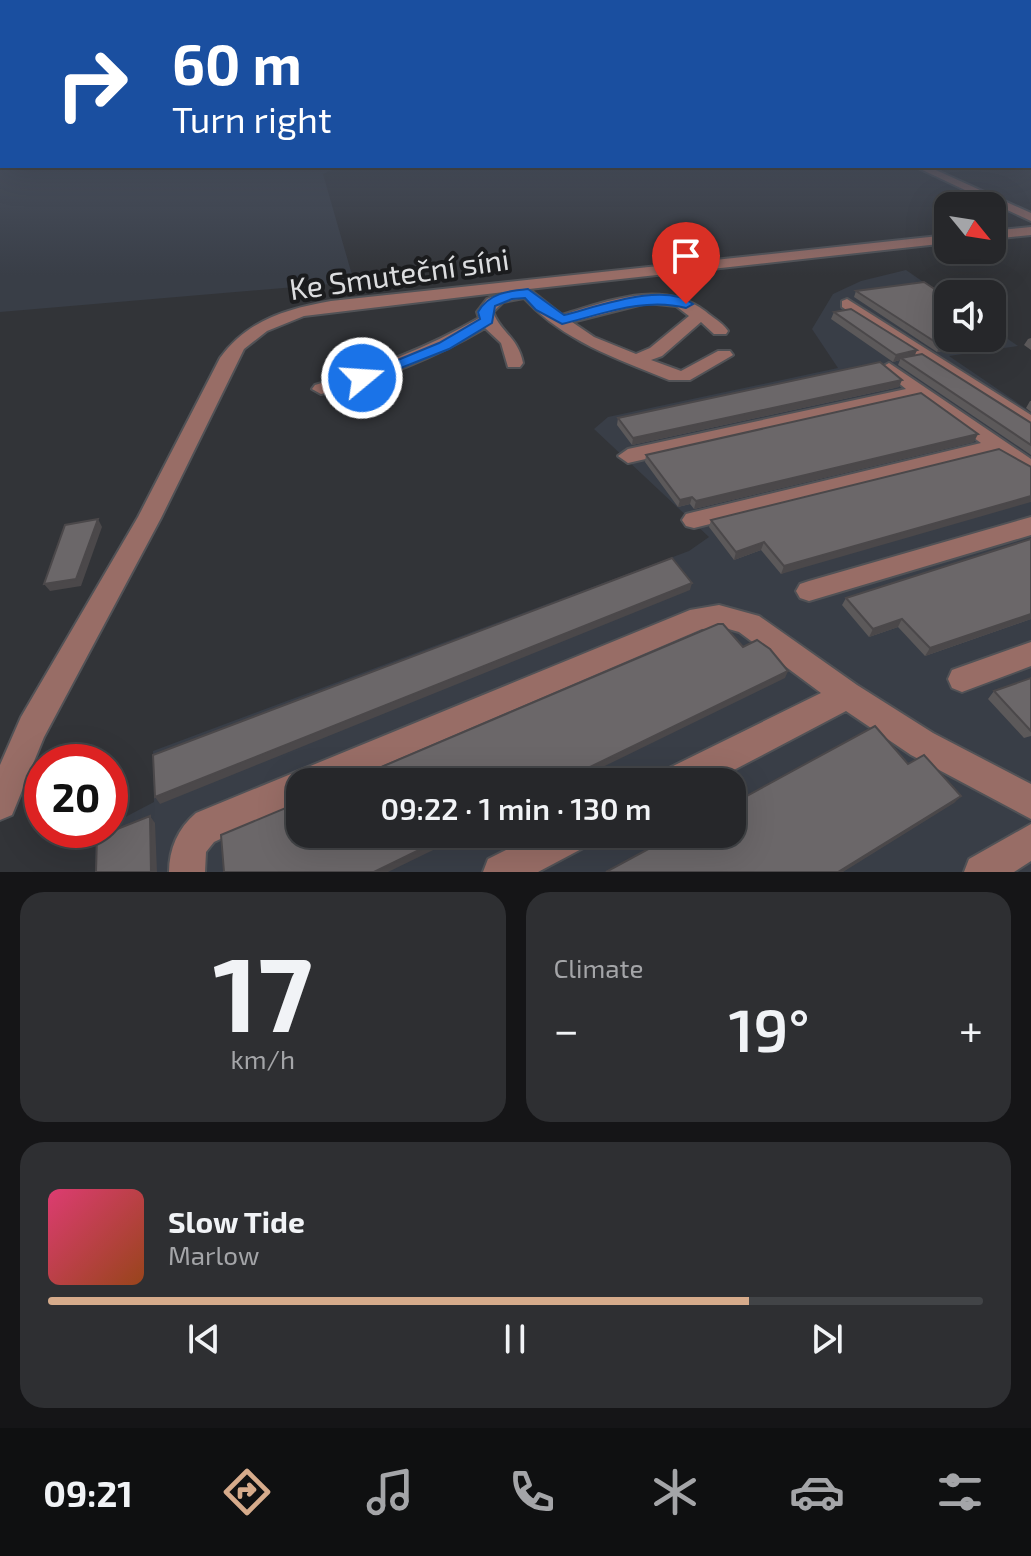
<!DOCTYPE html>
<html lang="en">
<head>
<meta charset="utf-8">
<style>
  body { margin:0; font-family:"Exo 2",sans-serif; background:#2e2f32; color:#f1f3f6; height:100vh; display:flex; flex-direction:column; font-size:30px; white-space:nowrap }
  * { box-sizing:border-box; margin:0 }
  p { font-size:26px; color:#a4a5a8 }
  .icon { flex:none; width:44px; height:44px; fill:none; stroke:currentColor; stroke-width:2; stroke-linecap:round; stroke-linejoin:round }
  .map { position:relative; height:872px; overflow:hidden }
  .details { display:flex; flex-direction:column; gap:20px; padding:20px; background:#151517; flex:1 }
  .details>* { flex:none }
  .banner { position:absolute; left:0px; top:0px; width:1032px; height:168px; box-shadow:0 8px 32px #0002,0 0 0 2px #424447; background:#1a4fa0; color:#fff; overflow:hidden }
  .needle { width:52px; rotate:120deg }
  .controls { position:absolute; left:934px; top:192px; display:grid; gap:16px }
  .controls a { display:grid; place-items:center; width:72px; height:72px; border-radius:16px; background:#26272a; box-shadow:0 8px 32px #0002,0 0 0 2px #424447; font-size:40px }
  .speed { position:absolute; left:24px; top:744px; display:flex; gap:16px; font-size:40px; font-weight:700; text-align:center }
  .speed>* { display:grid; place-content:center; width:104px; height:104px; border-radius:50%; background:#26272a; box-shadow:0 8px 32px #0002,0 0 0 2px #424447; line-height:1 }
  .speed .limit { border:12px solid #d22; background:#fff; color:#111 }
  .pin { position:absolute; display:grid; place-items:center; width:68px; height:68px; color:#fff; margin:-82px -34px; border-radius:50% 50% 50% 0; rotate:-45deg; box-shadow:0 0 8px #0007 }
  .pin .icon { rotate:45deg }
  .me { position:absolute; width:88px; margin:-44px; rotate:72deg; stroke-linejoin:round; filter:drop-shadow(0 0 6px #0008) }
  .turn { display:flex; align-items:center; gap:28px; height:168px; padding:0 40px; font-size:36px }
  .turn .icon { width:104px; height:104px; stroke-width:2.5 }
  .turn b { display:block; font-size:56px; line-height:68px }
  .big { font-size:60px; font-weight:600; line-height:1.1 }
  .details .card { flex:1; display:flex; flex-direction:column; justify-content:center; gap:12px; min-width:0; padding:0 28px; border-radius:24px; background:#2e2f32 }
  .details .dial { align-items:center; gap:0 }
  .dial b { font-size:104px; line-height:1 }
  .song { display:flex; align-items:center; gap:24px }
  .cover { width:96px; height:96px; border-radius:12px; background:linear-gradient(135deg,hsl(340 70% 55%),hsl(20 70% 35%)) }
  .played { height:8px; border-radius:4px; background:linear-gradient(90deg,#d6ab8b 75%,#424447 75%) }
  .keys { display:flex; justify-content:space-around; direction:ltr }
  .heat { display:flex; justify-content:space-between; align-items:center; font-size:44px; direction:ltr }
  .details .tiles { flex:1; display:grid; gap:20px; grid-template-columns:1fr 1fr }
  .card:last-child { grid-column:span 2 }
  .trip { position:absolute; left:286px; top:768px; width:460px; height:80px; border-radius:24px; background:#26272a; box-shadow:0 8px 32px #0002,0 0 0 2px #424447; font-weight:600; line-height:80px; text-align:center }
  .dock { display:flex; height:128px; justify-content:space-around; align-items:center; background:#0f1011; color:#a4a5a8 }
  .dock .icon { width:56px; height:56px }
  .dock .current { color:#d6ab8b }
  .dock b { font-size:36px; color:#f1f3f6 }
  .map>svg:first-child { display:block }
  .built { fill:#393e47; fill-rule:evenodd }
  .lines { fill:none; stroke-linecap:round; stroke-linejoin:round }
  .minor-casing { stroke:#515256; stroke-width:4 }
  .minor { fill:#986d66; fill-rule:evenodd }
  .wall { fill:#5c595a }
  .shaded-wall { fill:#4b484a }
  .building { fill:#6b6769; stroke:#4b484a; stroke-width:2 }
  .route { fill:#1a73e8; stroke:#114b97; stroke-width:2 }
  .labels { text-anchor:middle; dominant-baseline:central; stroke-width:8; stroke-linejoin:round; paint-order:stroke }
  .street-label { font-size:30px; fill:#dcdddf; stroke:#1b1c1e }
</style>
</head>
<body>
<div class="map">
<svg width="1031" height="872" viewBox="0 0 1031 872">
  <rect width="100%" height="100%" fill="#323438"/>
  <path class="built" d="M 0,153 L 2,166 L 341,166 L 323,174 L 354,282 L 0,312 Z
    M 906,270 L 948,299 L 948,338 L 992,338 L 992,328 L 1018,346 L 949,356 L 1031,412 L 1031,872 L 95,872 L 96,832 L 110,830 L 110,825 L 154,802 L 153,751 L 689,551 L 709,537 L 594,429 L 608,417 L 838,368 L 812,329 L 833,294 L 861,281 ZM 300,782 L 732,782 L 732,834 L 300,834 Z"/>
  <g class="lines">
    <defs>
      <path id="minor" d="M 914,166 L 927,166 L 1031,213 L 1031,221 Z
        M 1031,227 L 1031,235 L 992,239 L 992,231 Z
        M 948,235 L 948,243 L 529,289 L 562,315 C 608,301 662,279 705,311 C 714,319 721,321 728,331 L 726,334 L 714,334 L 701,322 L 662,356 L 651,360 L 681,371 L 718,351 L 730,351 L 733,355 L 690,380 L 669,380 C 616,358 563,341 524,298 L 503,302 L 493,312 C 501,333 518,337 523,363 L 520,367 L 508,367 L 501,343 L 485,328 C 434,358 379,380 321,394 L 312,389 L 315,385 C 372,369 427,348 479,318 L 477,312 L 487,299 L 504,292 L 304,316 L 267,331 L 244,349 L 161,518 L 44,737 L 12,815 L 0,820 L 0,765 L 21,717 L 138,517 L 220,358 C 248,320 286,309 331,301 ZM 647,303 L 676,306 L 689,316 L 650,348 L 636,354 L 594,337 L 572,322 Z
        M 847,299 L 1031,415 L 1031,430 L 842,307 L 842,301 Z
        M 889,363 L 1031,459 L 1031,476 L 995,453 L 694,528 L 686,526 L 682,520 L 686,514 L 694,512 L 981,443 L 918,397 L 628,463 L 618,456 L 628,449 L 906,389 L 880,368 Z
        M 1031,517 L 1031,535 L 809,601 L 800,598 L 796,591 L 800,584 L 809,581 Z
        M 719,605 L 759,616 L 857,685 L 933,733 L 1031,784 L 1031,819 L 911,755 L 846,711 L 711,782 L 661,782 L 665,770 L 821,693 L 739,632 L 725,628 L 702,629 L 344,782 L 300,782 L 300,801 L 214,842 L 206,852 L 205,872 L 169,872 C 169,849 178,828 196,813 L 690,610 Z
        M 1031,642 L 1031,666 L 962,692 L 952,688 L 948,679 L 952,670 Z
        M 1031,824 L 1031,861 L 1014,872 L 964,872 L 969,859 Z
        M 538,834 L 592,834 L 587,846 L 538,872 L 483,872 L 488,859 Z"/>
    </defs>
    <use href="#minor" class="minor-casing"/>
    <use href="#minor" class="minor"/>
  </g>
  <path class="wall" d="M 856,291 L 1000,333 L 997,339 L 937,352 L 854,297 Z
    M 834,312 L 917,350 L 914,356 L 1031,423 L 1031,455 L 898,365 L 900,360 L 893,362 L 831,319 Z
    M 1031,338 L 1031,350 L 1024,345 L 1028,339 Z
    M 899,387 L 632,445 L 617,425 L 618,418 Z
    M 1030,401 L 1031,401 L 1031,412 L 1026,408 Z
    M 974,442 L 694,509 L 690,504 L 678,507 L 645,462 L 646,455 Z
    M 1031,467 L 781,574 L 761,550 L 734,560 L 709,527 L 711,520 Z
    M 1031,539 L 1031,619 L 925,656 L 898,627 L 869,637 L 842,605 L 846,598 Z
    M 1031,678 L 1031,736 L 1024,738 L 988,699 L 994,691 Z"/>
  <path class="shaded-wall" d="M 1000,333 L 997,339 L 937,352 L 940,345 L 975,338 L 992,338 L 992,334 Z
    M 917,350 L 914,357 L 901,358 L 900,360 L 893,362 L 896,355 Z
    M 902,380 L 899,387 L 632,445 L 633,438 Z
    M 978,434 L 974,442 L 694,509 L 696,501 Z
    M 1031,496 L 1031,502 L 781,574 L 784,566 Z
    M 692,497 L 690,504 L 678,507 L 680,500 Z
    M 98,519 L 102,527 L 81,586 L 50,591 L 44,584 Z
    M 764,542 L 761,550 L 734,560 L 736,552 Z
    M 692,583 L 690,590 L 160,804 L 155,797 Z
    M 1031,614 L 1031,619 L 925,656 L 930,648 Z
    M 902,619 L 898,627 L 869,637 L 873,629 Z
    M 788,671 L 785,678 L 572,782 L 559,782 Z
    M 961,796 L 954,803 L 843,872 L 838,872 Z
    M 150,816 L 155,823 L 157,872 L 151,872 Z
    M 452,834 L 466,834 L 388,872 L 374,872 Z"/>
  <path class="building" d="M 924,282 L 948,298 L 948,338 L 975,338 L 940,345 L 856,291 Z
    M 851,309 L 917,350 L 896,355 L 834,312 Z
    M 992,327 L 1000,333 L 992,334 Z
    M 922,354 L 1031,423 L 1031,445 L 901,358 Z
    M 880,362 L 902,380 L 633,438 L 618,418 Z
    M 921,393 L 978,434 L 696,501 L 692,497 L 680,500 L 646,455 Z
    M 999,449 L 1031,467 L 1031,496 L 784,566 L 764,542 L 736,552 L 711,520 Z
    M 98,519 L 76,579 L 44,584 L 65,525 Z
    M 1031,539 L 1031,614 L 930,648 L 902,619 L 873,629 L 846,598 Z
    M 672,558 L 692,583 L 155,797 L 153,755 Z
    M 718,624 L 723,624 L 743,647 L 757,640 L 770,649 L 788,671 L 559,782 L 346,782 Z
    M 1031,678 L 1031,731 L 994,691 Z
    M 875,726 L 908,764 L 924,755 L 961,796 L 838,872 L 606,872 L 676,834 L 732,834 L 732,804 Z
    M 300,802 L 300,834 L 452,834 L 374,872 L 224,872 L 221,835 Z
    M 150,816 L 151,872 L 96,872 L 97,837 Z"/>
  <linearGradient id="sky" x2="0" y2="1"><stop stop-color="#1c1d1f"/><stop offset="0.56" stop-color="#49505e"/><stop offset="1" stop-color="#49505e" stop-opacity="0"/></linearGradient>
  <rect width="1031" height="275" fill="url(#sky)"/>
  <path class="route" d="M 528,289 L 564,315 C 597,307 665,281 693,304 L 686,308 C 645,297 603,314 562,324 L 536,310 L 525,298 L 512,299 L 495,306 L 492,323 L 449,349 L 368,381 L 356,381 L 354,378 L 439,343 L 480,319 L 478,312 C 489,293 508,291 528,289 Z"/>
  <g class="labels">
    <g class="street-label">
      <text transform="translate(399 273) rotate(-8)">Ke Smuteční síni</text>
    </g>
  </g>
</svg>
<div class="controls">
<a><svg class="needle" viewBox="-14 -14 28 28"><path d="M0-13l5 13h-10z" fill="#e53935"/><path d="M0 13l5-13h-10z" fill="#a4a5a8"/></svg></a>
<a><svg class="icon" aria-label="sound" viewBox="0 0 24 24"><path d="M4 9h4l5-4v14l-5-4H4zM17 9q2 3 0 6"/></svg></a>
</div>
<div class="speed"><div class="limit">20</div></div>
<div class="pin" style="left:686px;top:304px;background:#d93025"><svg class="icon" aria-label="arrive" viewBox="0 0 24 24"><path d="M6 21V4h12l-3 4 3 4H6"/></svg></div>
<svg class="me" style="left:362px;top:378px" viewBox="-20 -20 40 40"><circle r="17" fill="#1a73e8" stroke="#fff" stroke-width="3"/><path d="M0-11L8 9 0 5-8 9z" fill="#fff"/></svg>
<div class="trip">09:22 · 1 min · 130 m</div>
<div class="banner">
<div class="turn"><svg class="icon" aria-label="right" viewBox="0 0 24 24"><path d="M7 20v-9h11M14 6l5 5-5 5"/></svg><div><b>60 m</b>Turn right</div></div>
</div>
</div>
<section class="details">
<div class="tiles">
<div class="card dial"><b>17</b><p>km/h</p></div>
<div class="card"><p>Climate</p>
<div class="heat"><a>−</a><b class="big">19°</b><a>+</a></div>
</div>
<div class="card">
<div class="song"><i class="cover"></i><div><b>Slow Tide</b><p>Marlow</p></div></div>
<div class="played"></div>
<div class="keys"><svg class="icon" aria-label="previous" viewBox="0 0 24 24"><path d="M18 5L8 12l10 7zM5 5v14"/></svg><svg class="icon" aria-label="pause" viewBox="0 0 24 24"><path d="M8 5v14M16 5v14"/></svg><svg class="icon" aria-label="next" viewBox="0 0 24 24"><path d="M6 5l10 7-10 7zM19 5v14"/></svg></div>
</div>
</div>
</section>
<nav class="dock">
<b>09:21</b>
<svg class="icon current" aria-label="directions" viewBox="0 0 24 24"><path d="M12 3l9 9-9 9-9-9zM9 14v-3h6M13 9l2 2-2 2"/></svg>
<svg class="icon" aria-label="music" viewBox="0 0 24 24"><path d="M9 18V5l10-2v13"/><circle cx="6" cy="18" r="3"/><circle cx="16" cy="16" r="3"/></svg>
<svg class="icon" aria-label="phone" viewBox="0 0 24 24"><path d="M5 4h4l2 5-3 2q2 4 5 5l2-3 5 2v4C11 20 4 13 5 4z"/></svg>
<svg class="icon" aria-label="climate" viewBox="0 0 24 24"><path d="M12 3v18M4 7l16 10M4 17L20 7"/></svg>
<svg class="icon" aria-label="car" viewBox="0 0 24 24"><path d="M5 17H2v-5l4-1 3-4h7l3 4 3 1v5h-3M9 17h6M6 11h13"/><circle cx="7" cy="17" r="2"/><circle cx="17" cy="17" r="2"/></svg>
<svg class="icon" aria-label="filters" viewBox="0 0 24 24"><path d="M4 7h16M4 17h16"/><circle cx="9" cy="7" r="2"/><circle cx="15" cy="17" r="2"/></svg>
</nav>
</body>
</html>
